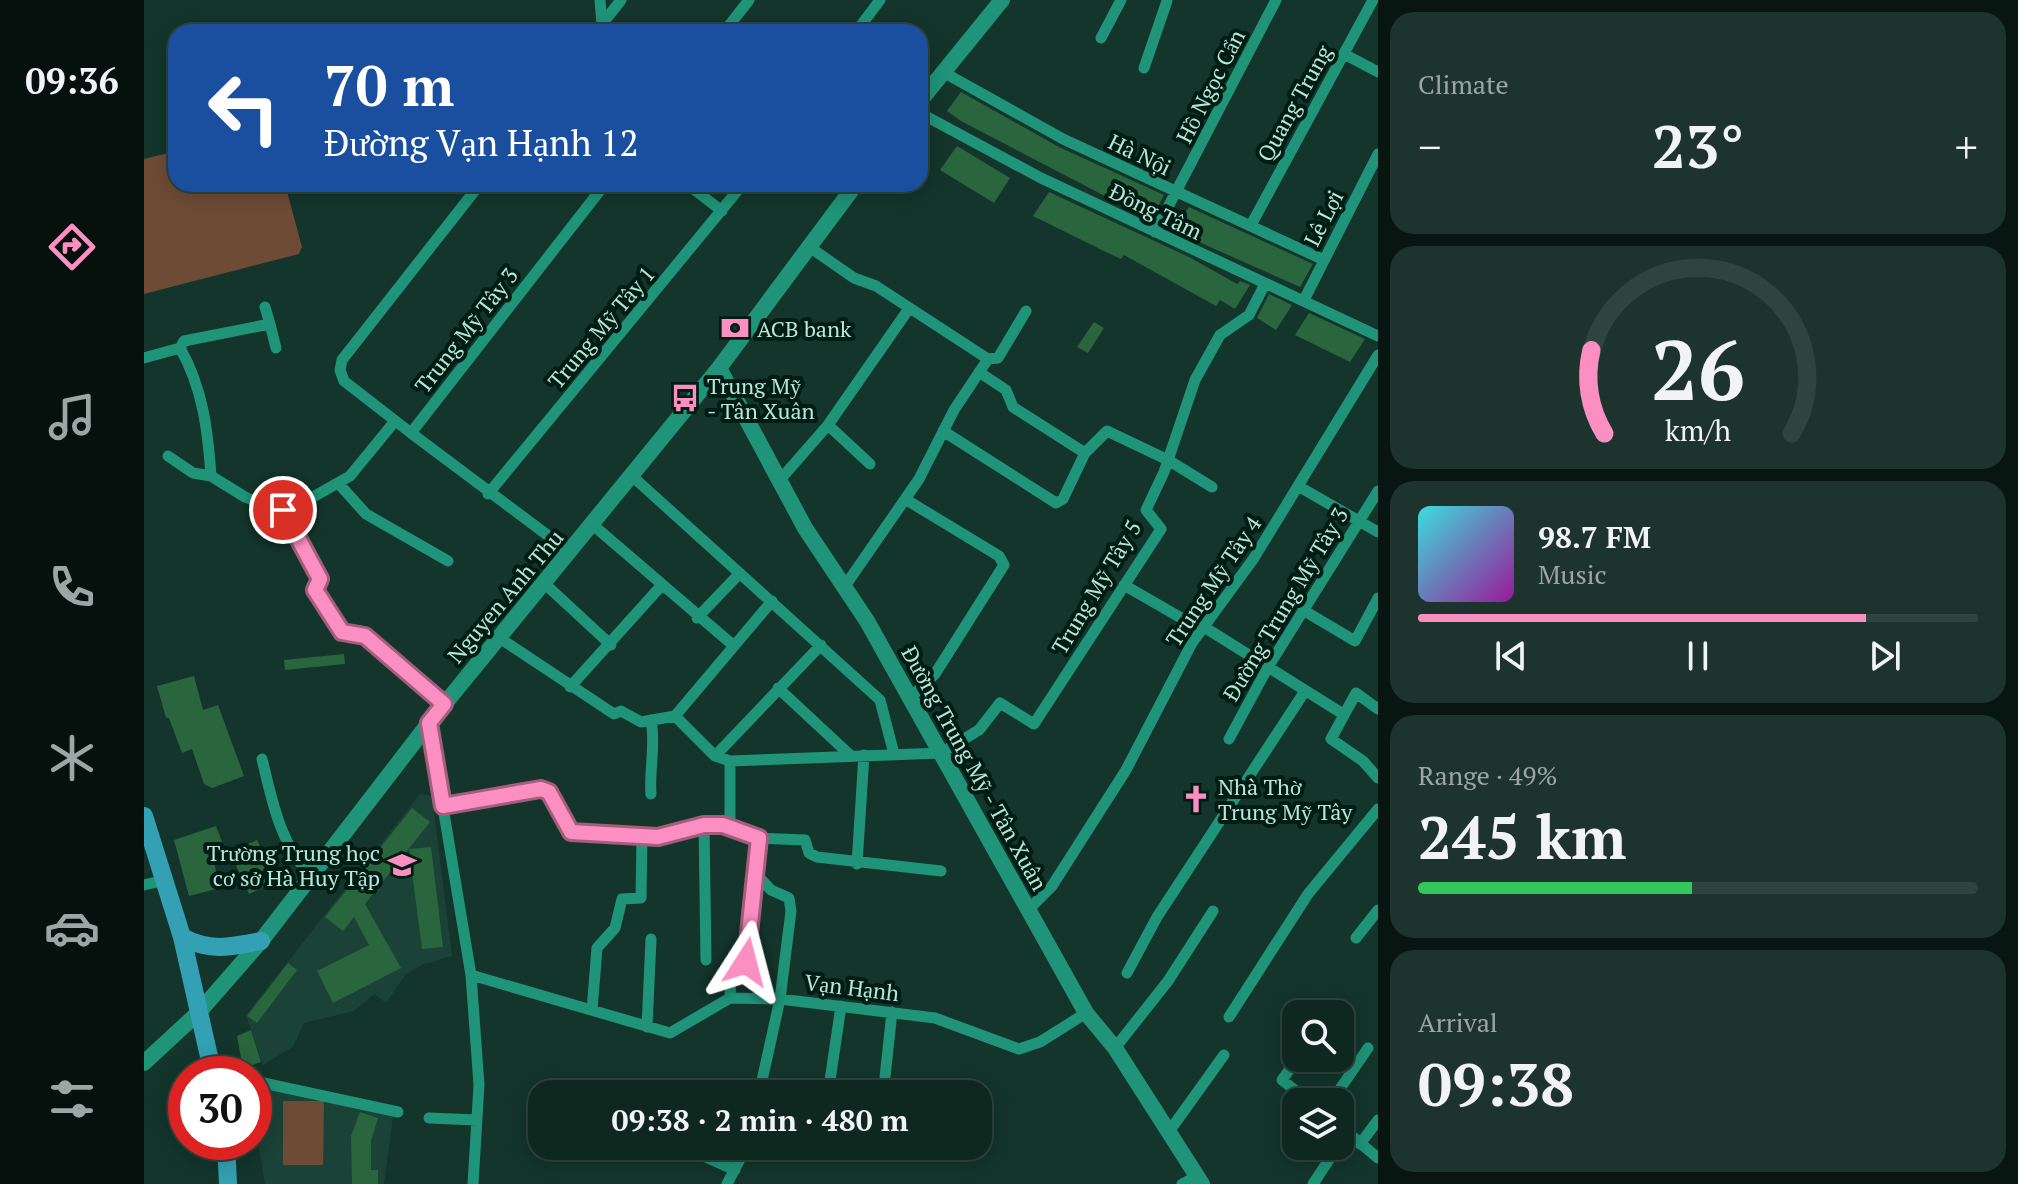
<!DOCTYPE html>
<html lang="en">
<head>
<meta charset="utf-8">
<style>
  body { margin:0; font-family:"PT Serif",serif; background:#1c342d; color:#f1f3f6; height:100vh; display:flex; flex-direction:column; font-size:30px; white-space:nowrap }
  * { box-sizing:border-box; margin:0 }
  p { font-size:26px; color:#9ba6a5 }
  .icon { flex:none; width:44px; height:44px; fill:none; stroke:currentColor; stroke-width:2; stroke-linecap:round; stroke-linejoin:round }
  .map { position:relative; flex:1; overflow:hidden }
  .sheet { display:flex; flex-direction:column; gap:12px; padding:12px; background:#081612; width:640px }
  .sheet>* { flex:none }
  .top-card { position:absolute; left:24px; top:24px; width:760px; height:168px; border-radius:24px; box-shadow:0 4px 20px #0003,0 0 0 2px #2e443e; background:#1a4fa0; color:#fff; overflow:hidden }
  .buttons { position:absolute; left:1138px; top:1000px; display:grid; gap:16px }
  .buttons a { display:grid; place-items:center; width:72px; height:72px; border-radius:16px; background:#0e2820; box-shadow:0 4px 20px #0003,0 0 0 2px #2e443e; font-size:40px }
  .speed { position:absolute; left:24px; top:1056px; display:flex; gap:16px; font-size:40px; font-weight:700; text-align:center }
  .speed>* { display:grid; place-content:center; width:104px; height:104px; border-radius:50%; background:#0e2820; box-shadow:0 4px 20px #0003,0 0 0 2px #2e443e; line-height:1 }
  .speed .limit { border:12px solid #d22; background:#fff; color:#111 }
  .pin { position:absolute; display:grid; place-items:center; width:68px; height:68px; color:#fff; margin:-34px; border:4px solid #fff; border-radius:50%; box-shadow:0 2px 8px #0007 }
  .me { position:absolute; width:88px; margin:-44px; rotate:9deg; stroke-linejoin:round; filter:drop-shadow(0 0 6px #0008) }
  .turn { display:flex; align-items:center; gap:28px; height:168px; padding:0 24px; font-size:36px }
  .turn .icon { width:104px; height:104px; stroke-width:2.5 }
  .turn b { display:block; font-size:56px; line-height:68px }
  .big { font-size:60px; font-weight:700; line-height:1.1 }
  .sheet .card { flex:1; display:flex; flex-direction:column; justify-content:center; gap:12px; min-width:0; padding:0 28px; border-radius:24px; background:#1c342d }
  .sheet .dial { align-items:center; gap:0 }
  .dial svg { height:208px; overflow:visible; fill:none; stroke:#2e443e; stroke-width:7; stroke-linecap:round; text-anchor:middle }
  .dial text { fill:#f1f3f6; stroke:none }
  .song { display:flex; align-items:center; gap:24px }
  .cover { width:96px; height:96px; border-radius:12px; background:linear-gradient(135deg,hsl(180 70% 55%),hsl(300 70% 35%)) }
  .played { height:8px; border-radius:4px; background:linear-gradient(90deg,#fc8fc1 80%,#2e443e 80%) }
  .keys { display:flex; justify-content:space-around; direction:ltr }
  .heat { display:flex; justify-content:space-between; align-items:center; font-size:44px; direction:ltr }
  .charge { height:12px; border-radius:6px; background:linear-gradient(90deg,#34c759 49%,#2e443e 0) }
  .trip { position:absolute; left:384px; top:1080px; width:464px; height:80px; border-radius:24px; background:#0e2820; box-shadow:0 4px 20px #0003,0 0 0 2px #2e443e; font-weight:700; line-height:80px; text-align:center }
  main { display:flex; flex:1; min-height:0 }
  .tabs { display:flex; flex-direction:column; width:144px; justify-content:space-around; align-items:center; background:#06100d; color:#9ba6a5 }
  .tabs .icon { width:56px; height:56px }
  .tabs .active { color:#fc8fc1 }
  .tabs b { font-size:36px; color:#f1f3f6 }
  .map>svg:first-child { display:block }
  .built { fill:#1b4237 }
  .green { fill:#6e4b35 }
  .building { fill:#29663e }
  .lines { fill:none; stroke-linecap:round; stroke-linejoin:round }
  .street { stroke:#1f9478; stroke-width:11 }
  .secondary { stroke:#1f9478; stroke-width:16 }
  .primary { stroke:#33a1b3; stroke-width:18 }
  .route-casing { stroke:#a45d7d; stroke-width:20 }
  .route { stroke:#fc8fc1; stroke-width:14 }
  .labels { text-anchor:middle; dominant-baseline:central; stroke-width:8; stroke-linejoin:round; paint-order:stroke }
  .street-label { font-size:22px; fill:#b7e7d7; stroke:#001c14 }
  .poi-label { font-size:22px; fill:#b7e7d7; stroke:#001c14; text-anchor:start }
</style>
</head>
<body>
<main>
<nav class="tabs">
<b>09:36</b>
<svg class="icon active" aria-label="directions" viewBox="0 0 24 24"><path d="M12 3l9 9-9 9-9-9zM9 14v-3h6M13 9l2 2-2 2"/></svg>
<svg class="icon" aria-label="music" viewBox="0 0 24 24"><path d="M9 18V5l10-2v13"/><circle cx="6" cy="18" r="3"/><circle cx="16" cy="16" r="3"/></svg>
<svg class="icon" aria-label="phone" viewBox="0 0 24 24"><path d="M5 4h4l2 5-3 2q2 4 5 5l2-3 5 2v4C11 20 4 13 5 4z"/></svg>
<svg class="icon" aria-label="climate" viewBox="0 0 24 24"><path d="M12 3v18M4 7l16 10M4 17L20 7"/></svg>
<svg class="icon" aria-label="car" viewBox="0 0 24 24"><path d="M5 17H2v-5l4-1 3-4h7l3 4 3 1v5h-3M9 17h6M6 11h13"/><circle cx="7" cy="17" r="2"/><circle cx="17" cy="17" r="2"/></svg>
<svg class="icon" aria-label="filters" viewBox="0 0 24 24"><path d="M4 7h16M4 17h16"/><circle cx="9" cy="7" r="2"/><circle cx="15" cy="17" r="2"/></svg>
</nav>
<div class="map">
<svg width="1234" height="1184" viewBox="0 0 1234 1184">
  <rect width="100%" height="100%" fill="#13352b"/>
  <path class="built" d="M 276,794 L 288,796 L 308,956 L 280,964 L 262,974 L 242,1003 L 230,994 L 210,1011 L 160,1023 L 149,1047 L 119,1065 L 102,1015 Z
    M 131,1086 L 249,1117 L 240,1184 L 121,1184 L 110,1119 L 110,1088 Z"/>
  <path class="green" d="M 32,151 L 32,184 L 141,184 L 158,247 L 155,254 L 0,294 L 0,159 Z
    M 139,1101 L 180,1101 L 179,1165 L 139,1165 Z"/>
  <path class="building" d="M 817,92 L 915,147 L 1020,195 L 1007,220 L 817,121 L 803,111 Z
    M 813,146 L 866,178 L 850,203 L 796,170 Z
    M 905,192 L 1045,257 L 1093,284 L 1096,281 L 1106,285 L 1091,309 L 1076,300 L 1072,306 L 980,255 L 977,259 L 962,252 L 889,216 Z
    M 1045,207 L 1169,264 L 1156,287 L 1028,230 Z
    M 1125,294 L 1148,305 L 1132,330 L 1113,318 Z
    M 1165,313 L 1221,339 L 1206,362 L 1151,335 Z
    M 950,322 L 960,328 L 944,353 L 933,347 Z
    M 200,654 L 201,664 L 141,670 L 140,660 Z
    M 50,676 L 59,710 L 74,705 L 100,776 L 68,788 L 60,784 L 48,749 L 38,753 L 25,718 L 22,718 L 13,686 Z
    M 268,808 L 286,822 L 221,904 L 257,968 L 189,1003 L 173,971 L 225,945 L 210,917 L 199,931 L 181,917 Z
    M 72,826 L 81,850 L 68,854 L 76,888 L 45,896 L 30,840 Z
    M 113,840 L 132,882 L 105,894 L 86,852 Z
    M 287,847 L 299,947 L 278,949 L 265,849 Z
    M 144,963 L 153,970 L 113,1023 L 103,1016 Z
    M 107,1030 L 117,1062 L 99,1068 L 93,1036 Z
    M 216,1112 L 234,1118 L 227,1141 L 227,1170 L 234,1170 L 234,1184 L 208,1184 L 207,1136 Z"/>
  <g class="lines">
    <path class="street" d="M 456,0 L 458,25
      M 452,32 L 477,0
      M 580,32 L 605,0
      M 712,32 L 736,0
      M 957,38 L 977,0
      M 1200,54 L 1234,72
      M 1000,68 L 1023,1
      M 799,72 L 919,139 L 1180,260
      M 776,113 L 897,178 L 1234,336
      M 336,184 L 198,360 L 196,370 L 200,381 L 267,433 L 461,184
      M 543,184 L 578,211
      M 1107,225 L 1229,0
      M 1011,232 L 1132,0
      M 664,246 L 710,278 L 732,286 L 844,359 L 810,410 L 775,479 L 701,586
      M 1160,300 L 1234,154
      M 121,307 L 126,324
      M 36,348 L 40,341 L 126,324 L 132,348
      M 0,358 L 36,348 C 59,388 64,432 67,476 L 101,497 L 126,507 L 148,509 L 206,476 L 251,421
      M 844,359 L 854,358 L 882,311
      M 835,372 L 862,390 L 869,407 L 941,453
      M 799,431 L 912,503 L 919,499 L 941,453 L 963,431 L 1024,460 L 1068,487
      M 267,433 L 426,552
      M 24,456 L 49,473 L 67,476
      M 726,464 L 684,425 L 764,310
      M 488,476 L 736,700 L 750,754
      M 635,481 L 684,425
      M 195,484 L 222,514 L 304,561
      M 1154,486 L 1234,532
      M 344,494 L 599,184
      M 761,499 L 855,556 L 860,565 L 791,674 L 767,697
      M 139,510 L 176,579 L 171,590 L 198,632 L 221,636 L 300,704
      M 449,525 L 590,646
      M 400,583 L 467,645
      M 980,585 L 1058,630
      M 1159,610 L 1211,641 L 1234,598
      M 553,618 L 596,573
      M 1060,627 L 1199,714
      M 354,637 L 470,714 L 477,711 L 497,722 L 531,716
      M 426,687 L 517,586
      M 634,688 L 706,755
      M 1234,709 L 1212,693 L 1187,739 L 1219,761 L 1234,778
      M 531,716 L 571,756 L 586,761 L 797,753 L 835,730 L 856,703 L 890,724 L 1017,529 L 1002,510 L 1020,472 L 1051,380 L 1076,335 L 1105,315 L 1121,284
      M 531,716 L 628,601
      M 507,720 C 512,745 505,769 507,794
      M 285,723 L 327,975 L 335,1085 L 329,1184
      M 1085,739 L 1124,667 L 1234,491
      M 571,756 L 677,645
      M 118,759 C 128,800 136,845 167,875
      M 299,806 L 397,789 L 405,792 L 427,832 L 514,837 L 560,825 L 579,825 L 615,838 L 661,840 L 665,853 L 673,857 L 797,871
      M 560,825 L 562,960
      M 586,826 L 586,761
      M 615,838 L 612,874 L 627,890 L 645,898 L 647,911 L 636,999 L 615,1094
      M 713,864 L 720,755
      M 0,885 L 22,880
      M 885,909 L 908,886 L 982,770 L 1048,643 L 1110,558 L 1234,355
      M 1212,938 L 1234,910
      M 983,973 L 1013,917 L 1161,691
      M 327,975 L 526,1033 L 586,998 L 636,999 L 791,1018 L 875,1049 L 896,1042 L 942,1013
      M 586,998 L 587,970 L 601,964 L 604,956 L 612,874
      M 448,1010 L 453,948 L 471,928 L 478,899 L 497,898 L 498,835
      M 1184,1014 L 1185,1013
      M 1085,1017 L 1164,894 L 1234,809
      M 503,1027 L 507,939
      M 971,1048 L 1024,981 L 1069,911
      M 1154,1058 L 1138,1080 L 1166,1102
      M 741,1077 L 748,1012
      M 110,1081 L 254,1112
      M 684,1094 L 697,1006
      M 1187,1102 L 1224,1048
      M 285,1118 L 333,1120
      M 1203,1132 L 1234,1158
      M 1024,1133 L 1080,1055
      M 1216,1144 L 1234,1120
      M 537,1146 L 591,1170
      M 583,1184 L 603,1146
      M 1038,1184 L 1053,1176
      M 1169,1184 L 1194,1146"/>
    <path class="secondary" d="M 776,101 L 858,0
      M 575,368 L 661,528 L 723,621 L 942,1013 L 971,1048 L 1058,1184
      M 0,1063 L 55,1012 L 117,941 L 285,723 L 575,368 L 712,184"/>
    <path class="primary" d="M 0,816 L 38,937 L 69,1074
      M 38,937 C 66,952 87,947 117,941
      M 82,1142 L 84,1184"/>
  </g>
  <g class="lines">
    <defs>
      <path id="route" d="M 139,510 L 176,579 L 171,590 L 198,632 L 221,636 L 300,704 L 285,723 L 299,806 L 397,789 L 405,792 L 427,832 L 514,837 L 560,825 L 579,825 L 615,838 L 602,962"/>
    </defs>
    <use href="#route" class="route-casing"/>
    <use href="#route" class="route"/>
  </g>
  <defs>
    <symbol id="bank-bare" viewBox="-9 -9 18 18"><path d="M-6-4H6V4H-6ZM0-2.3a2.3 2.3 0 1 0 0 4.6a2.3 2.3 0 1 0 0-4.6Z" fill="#fc8fc1" stroke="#001c14" stroke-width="2.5" paint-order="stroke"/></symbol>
    <symbol id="bus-bare" viewBox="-9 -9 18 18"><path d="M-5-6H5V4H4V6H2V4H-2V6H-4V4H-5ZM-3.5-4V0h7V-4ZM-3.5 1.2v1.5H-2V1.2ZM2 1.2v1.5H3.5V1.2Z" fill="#fc8fc1" stroke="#001c14" stroke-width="2.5" paint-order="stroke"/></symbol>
    <symbol id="church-bare" viewBox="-9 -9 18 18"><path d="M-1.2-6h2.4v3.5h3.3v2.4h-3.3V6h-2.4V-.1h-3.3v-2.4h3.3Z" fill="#fc8fc1" stroke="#001c14" stroke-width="2.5" paint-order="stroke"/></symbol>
    <symbol id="school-bare" viewBox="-9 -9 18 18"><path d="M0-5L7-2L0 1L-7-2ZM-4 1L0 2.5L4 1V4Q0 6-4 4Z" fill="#fc8fc1" stroke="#001c14" stroke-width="2.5" paint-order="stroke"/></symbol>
  </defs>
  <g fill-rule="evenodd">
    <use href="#bank-bare" x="571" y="308" width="40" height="40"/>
    <use href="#bus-bare" x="521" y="378" width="40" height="40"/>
    <use href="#church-bare" x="1032" y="779" width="40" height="40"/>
    <use href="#school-bare" x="238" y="845" width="40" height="40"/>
  </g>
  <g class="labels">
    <g class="street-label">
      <text transform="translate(1066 86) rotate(-63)">Hồ Ngọc Cẩn</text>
      <text transform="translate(1150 103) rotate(-61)">Quang Trung</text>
      <text transform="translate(996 154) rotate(26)">Hà Nội</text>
      <text transform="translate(1012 211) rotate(26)">Đồng Tâm</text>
      <text transform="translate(1179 218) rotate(-63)">Lê Lợi</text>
      <text transform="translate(457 327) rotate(-50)">Trung Mỹ Tây 1</text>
      <text transform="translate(322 330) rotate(-52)">Trung Mỹ Tây 3</text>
      <text transform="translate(1069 581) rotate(-56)">Trung Mỹ Tây 4</text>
      <text transform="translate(952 587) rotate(-59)">Trung Mỹ Tây 5</text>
      <text transform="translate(361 596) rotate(-50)">Nguyen Anh Thu</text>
      <text transform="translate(1141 604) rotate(-59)">Đường Trung Mỹ Tây 3</text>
      <text transform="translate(831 768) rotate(61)">Đường Trung Mỹ - Tân Xuân</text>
      <text transform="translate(708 987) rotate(7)">Vạn Hạnh</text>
    </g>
    <g class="poi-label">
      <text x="613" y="328">ACB bank</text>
      <text x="563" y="385">Trung Mỹ<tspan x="563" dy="25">- Tân Xuân</tspan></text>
      <text x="1074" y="786">Nhà Thờ<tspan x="1074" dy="25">Trung Mỹ Tây</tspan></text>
      <text x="236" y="852" text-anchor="end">Trường Trung học<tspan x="236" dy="25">cơ sở Hà Huy Tập</tspan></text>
    </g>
  </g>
</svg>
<div class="buttons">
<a><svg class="icon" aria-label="search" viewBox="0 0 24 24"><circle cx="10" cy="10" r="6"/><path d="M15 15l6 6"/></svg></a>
<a><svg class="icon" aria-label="layers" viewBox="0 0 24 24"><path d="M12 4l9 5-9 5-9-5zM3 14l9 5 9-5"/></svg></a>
</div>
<div class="speed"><div class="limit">30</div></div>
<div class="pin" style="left:139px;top:510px;background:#d93025"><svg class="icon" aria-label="arrive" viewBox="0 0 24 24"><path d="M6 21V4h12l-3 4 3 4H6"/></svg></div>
<svg class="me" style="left:602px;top:962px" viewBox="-20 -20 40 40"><path d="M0-17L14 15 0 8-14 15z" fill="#fc8fc1" stroke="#fff" stroke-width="4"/></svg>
<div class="trip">09:38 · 2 min · 480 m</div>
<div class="top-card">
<div class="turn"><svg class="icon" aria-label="left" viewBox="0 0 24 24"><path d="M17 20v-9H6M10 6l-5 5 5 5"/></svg><div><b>70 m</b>Đường Vạn Hạnh 12</div></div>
</div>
</div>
<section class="sheet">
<div class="card"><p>Climate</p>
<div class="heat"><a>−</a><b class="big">23°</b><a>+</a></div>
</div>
<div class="card dial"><svg viewBox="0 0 100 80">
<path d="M14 69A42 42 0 1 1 86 69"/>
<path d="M14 69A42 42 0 0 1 9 37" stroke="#fc8fc1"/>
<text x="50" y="56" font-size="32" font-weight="700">26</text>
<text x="50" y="72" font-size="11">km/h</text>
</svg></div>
<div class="card">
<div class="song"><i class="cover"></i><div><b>98.7 FM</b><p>Music</p></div></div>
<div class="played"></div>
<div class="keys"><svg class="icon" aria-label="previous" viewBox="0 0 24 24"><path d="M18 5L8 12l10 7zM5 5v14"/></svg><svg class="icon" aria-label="pause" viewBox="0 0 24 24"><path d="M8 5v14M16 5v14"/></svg><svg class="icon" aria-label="next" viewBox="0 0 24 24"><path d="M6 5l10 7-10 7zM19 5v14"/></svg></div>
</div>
<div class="card"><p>Range · 49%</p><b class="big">245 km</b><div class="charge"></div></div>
<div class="card"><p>Arrival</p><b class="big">09:38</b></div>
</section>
</main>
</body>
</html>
